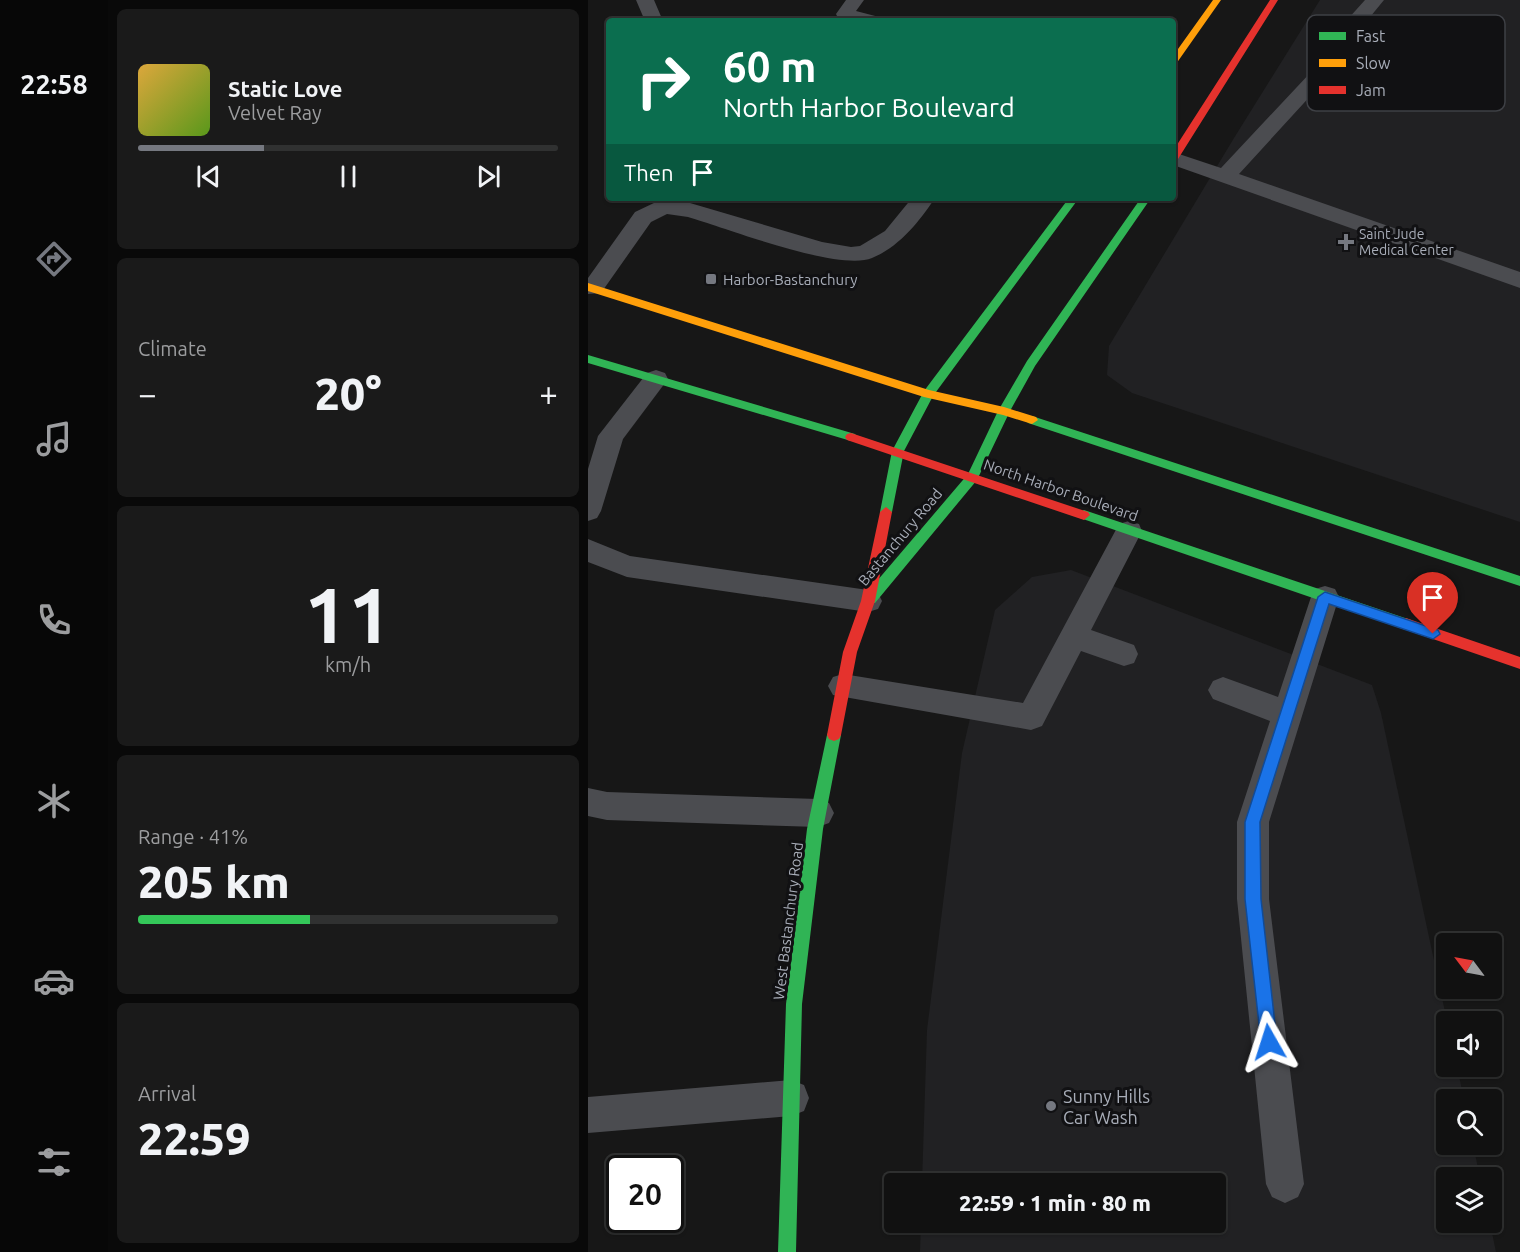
<!DOCTYPE html>
<html lang="en">
<head>
<meta charset="utf-8">
<style>
  body { margin:0; font-family:Ubuntu,sans-serif; background:#1a1a1a; color:#f1f3f6; height:100vh; display:flex; flex-direction:column; font-size:22px; white-space:nowrap }
  * { box-sizing:border-box; margin:0 }
  p { font-size:20px; color:#9c9d9f }
  .icon { flex:none; width:33px; height:33px; fill:none; stroke:currentColor; stroke-width:2; stroke-linecap:round; stroke-linejoin:round }
  .map { position:relative; flex:1; overflow:hidden }
  .side { display:flex; flex-direction:column; gap:9px; padding:9px; background:#090909; width:480px }
  .side>* { flex:none }
  .guide { position:absolute; left:18px; top:18px; width:570px; height:183px; border-radius:6px; box-shadow:0 2px 4px #0004,0 0 0 2px #303131; background:#0b6e4f; color:#fff; overflow:hidden }
  .needle { width:39px; rotate:302deg }
  .buttons { position:absolute; left:848px; top:933px; display:grid; gap:12px }
  .buttons a { display:grid; place-items:center; width:66px; height:66px; border-radius:6px; background:#111; box-shadow:0 2px 4px #0004,0 0 0 2px #303131; font-size:30px }
  .speed { position:absolute; left:18px; top:1155px; display:flex; gap:12px; font-size:30px; font-weight:700; text-align:center }
  .speed>* { display:grid; place-content:center; width:78px; height:78px; border-radius:50%; background:#111; box-shadow:0 2px 4px #0004,0 0 0 2px #303131; line-height:1 }
  .speed .limit { border:3px solid #111; border-radius:9px; background:#fff; color:#111 }
  .pin { position:absolute; display:grid; place-items:center; width:51px; height:51px; color:#fff; margin:-62px -26px; border-radius:50% 50% 50% 0; rotate:-45deg; box-shadow:0 0 6px #0007 }
  .pin .icon { rotate:45deg }
  .me { position:absolute; width:66px; margin:-33px; rotate:354deg; stroke-linejoin:round; filter:drop-shadow(0 0 4px #0008) }
  .turn { display:flex; align-items:center; gap:21px; height:126px; padding:0 18px; font-size:27px }
  .turn .icon { width:78px; height:78px; stroke-width:2.5 }
  .turn b { display:block; font-size:42px; line-height:51px }
  .then { display:flex; align-items:center; height:57px; padding:0 18px; background:#0003; gap:12px; font-size:22px }
  .big { font-size:45px; font-weight:800; line-height:1.1 }
  .side .tile { flex:1; display:flex; flex-direction:column; justify-content:center; gap:9px; min-width:0; padding:0 21px; border-radius:9px; background:#1a1a1a }
  .side .dial { align-items:center; gap:0 }
  .dial b { font-size:78px; line-height:1 }
  .song { display:flex; align-items:center; gap:18px }
  .cover { width:72px; height:72px; border-radius:9px; background:linear-gradient(135deg,hsl(40 70% 55%),hsl(90 70% 35%)) }
  .played { height:6px; border-radius:3px; background:linear-gradient(90deg,#757880 30%,#303131 30%) }
  .keys { display:flex; justify-content:space-around; direction:ltr }
  .heat { display:flex; justify-content:space-between; align-items:center; font-size:33px; direction:ltr }
  .charge { height:9px; border-radius:4px; background:linear-gradient(90deg,#34c759 41%,#303131 0) }
  .trip { position:absolute; left:296px; top:1173px; width:342px; height:60px; border-radius:6px; background:#111; box-shadow:0 2px 4px #0004,0 0 0 2px #303131; font-weight:800; line-height:60px; text-align:center }
  main { display:flex; flex:1; min-height:0 }
  .tab-bar { display:flex; flex-direction:column; width:108px; justify-content:space-around; align-items:center; background:#070707; color:#9c9d9f }
  .tab-bar .icon { width:42px; height:42px }
  .tab-bar .selected { color:#757880 }
  .tab-bar b { font-size:27px; color:#f1f3f6 }
  .map>svg:first-child { display:block }
  .built { fill:#212123 }
  .lines { fill:none; stroke-linecap:round; stroke-linejoin:round }
  .lane { fill:#4b4c50; fill-rule:evenodd }
  .fast { fill:#30b455; fill-rule:evenodd }
  .slow { fill:#ff9f0a; fill-rule:evenodd }
  .jam { fill:#e5322d; fill-rule:evenodd }
  .route { fill:#1a73e8; stroke:#114b97; stroke-width:1.5 }
  .poi-dot { fill:#757880; stroke:#111113; stroke-width:2 }
  .labels { text-anchor:middle; dominant-baseline:central; stroke-width:6; stroke-linejoin:round; paint-order:stroke }
  .far-poi-label { font-size:14px; fill:#a8adb8; stroke:#111113; text-anchor:start }
  .poi-label { font-size:15px; fill:#a8adb8; stroke:#111113; text-anchor:start }
  .street-label { font-size:15px; fill:#a8adb8; stroke:#111113 }
  .near-poi-label { font-size:18px; fill:#a8adb8; stroke:#111113; text-anchor:start }
  .key { fill:#111113; stroke:#3e4045; stroke-width:1.5 }
  .key-label { font-size:16px; fill:#a8adb8 }
</style>
</head>
<body>
<main>
<nav class="tab-bar">
<b>22:58</b>
<svg class="icon selected" aria-label="directions" viewBox="0 0 24 24"><path d="M12 3l9 9-9 9-9-9zM9 14v-3h6M13 9l2 2-2 2"/></svg>
<svg class="icon" aria-label="music" viewBox="0 0 24 24"><path d="M9 18V5l10-2v13"/><circle cx="6" cy="18" r="3"/><circle cx="16" cy="16" r="3"/></svg>
<svg class="icon" aria-label="phone" viewBox="0 0 24 24"><path d="M5 4h4l2 5-3 2q2 4 5 5l2-3 5 2v4C11 20 4 13 5 4z"/></svg>
<svg class="icon" aria-label="climate" viewBox="0 0 24 24"><path d="M12 3v18M4 7l16 10M4 17L20 7"/></svg>
<svg class="icon" aria-label="car" viewBox="0 0 24 24"><path d="M5 17H2v-5l4-1 3-4h7l3 4 3 1v5h-3M9 17h6M6 11h13"/><circle cx="7" cy="17" r="2"/><circle cx="17" cy="17" r="2"/></svg>
<svg class="icon" aria-label="filters" viewBox="0 0 24 24"><path d="M4 7h16M4 17h16"/><circle cx="9" cy="7" r="2"/><circle cx="15" cy="17" r="2"/></svg>
</nav>
<section class="side">
<div class="tile">
<div class="song"><i class="cover"></i><div><b>Static Love</b><p>Velvet Ray</p></div></div>
<div class="played"></div>
<div class="keys"><svg class="icon" aria-label="previous" viewBox="0 0 24 24"><path d="M18 5L8 12l10 7zM5 5v14"/></svg><svg class="icon" aria-label="pause" viewBox="0 0 24 24"><path d="M8 5v14M16 5v14"/></svg><svg class="icon" aria-label="next" viewBox="0 0 24 24"><path d="M6 5l10 7-10 7zM19 5v14"/></svg></div>
</div>
<div class="tile"><p>Climate</p>
<div class="heat"><a>−</a><b class="big">20°</b><a>+</a></div>
</div>
<div class="tile dial"><b>11</b><p>km/h</p></div>
<div class="tile"><p>Range · 41%</p><b class="big">205 km</b><div class="charge"></div></div>
<div class="tile"><p>Arrival</p><b class="big">22:59</b></div>
</section>
<div class="map">
<svg width="932" height="1252" viewBox="0 0 932 1252">
  <rect width="100%" height="100%" fill="#171717"/>
  <path class="built" d="M 732,0 L 932,0 L 932,522 L 544,393 L 519,375 L 521,346 L 646,138 Z
    M 483,570 L 784,685 L 793,713 L 859,1021 L 858,1066 L 869,1067 L 876,1099 L 858,1100 L 858,1144 L 885,1145 L 892,1177 L 858,1178 L 858,1222 L 902,1223 L 908,1252 L 332,1252 L 333,1223 L 627,1222 L 627,1184 L 334,1183 L 339,1030 L 374,753 L 407,610 L 444,577 Z"/>
  <g class="lines">
    <path class="lane" d="M 48,0 L 66,0 L 75,21 L 57,21 Z
      M 258,0 L 276,0 L 268,11 L 291,17 L 293,21 L 262,21 L 250,18 L 248,14 Z
      M 777,0 L 796,0 L 773,28 L 737,80 L 651,174 L 932,272 L 932,288 L 585,165 L 585,152 L 633,168 L 723,72 L 759,20 Z
      M 324,198 L 347,198 C 331,222 311,247 284,258 C 251,272 138,228 100,217 L 79,214 L 63,222 L 13,293 L 0,294 L 0,278 L 47,212 L 68,202 L 76,200 L 102,203 L 234,242 L 263,247 L 272,246 L 297,231 Z
      M 68,370 L 77,373 L 80,379 L 35,439 L 13,511 L 9,518 L 0,521 L 0,469 L 10,436 L 59,373 Z
      M 541,521 L 551,524 L 554,531 L 503,630 L 546,645 L 550,654 L 546,663 L 536,666 L 493,651 L 454,726 L 443,730 L 245,695 L 240,686 L 245,677 L 255,674 L 435,703 L 531,524 Z
      M 0,539 L 42,556 L 280,590 L 290,593 L 294,601 L 290,609 L 280,612 L 39,577 L 0,562 Z
      M 737,586 L 747,589 L 751,597 L 681,822 L 681,899 L 716,1184 L 710,1197 L 697,1203 L 684,1197 L 678,1184 L 649,899 L 649,822 L 682,721 L 625,699 L 620,690 L 625,681 L 635,677 L 690,697 L 723,597 L 727,589 Z
      M 0,788 L 19,792 L 230,799 L 241,803 L 246,813 L 241,823 L 230,827 L 19,820 L 0,816 Z
      M 203,1080 L 216,1085 L 221,1098 L 216,1111 L 203,1116 L 0,1133 L 0,1097 Z"/>
    <path class="fast" d="M 481,198 L 491,198 L 345,396 L 316,451 L 304,512 L 302,515 L 294,515 L 292,512 L 304,451 L 336,391 Z
      M 553,198 L 563,198 L 447,366 L 422,411 L 389,480 L 287,603 L 277,603 L 275,599 L 277,595 L 380,474 L 410,411 L 439,361 Z
      M 0,355 L 267,434 L 269,437 L 263,441 L 0,363 Z
      M 444,416 L 932,576 L 932,586 L 440,423 L 438,420 L 440,417 Z
      M 496,510 L 823,620 L 825,624 L 823,628 L 818,630 L 492,518 L 490,515 L 492,512 Z
      M 246,729 L 251,731 L 253,735 L 235,829 L 214,1004 L 208,1252 L 190,1252 L 198,1004 L 219,829 L 239,735 L 241,731 Z"/>
    <path class="slow" d="M 625,0 L 633,0 L 588,64 L 585,65 L 585,56 Z
      M 0,283 L 341,390 L 416,407 L 448,417 L 450,420 L 444,424 L 415,415 L 336,397 L 0,291 Z"/>
    <path class="jam" d="M 682,0 L 690,0 L 590,159 L 585,162 L 585,151 Z
      M 263,433 L 500,512 L 502,515 L 496,520 L 259,440 L 257,437 L 259,434 Z
      M 298,507 L 304,512 L 287,601 L 269,652 L 253,735 L 251,739 L 246,741 L 241,739 L 239,735 L 255,652 L 273,601 L 292,512 Z
      M 818,618 L 932,657 L 932,669 L 813,628 L 811,624 L 813,620 Z"/>
  </g>
  <path class="route" d="M 737,592 L 850,630 L 852,634 L 845,639 L 741,604 L 672,822 L 673,899 L 689,1042 L 687,1048 L 681,1050 L 675,1048 L 673,1042 L 657,899 L 657,822 L 730,597 Z"/>
  <g class="poi-dot">
    <path d="M755 233h6v6h6v6h-6v6h-6v-6h-6v-6h6z"/>
    <rect x="117" y="273" width="12" height="12" rx="3"/>
    <circle cx="463" cy="1106" r="6"/>
  </g>
  <g class="labels">
    <g class="far-poi-label">
      <text x="771" y="234">Saint Jude<tspan x="771" dy="16">Medical Center</tspan></text>
    </g>
    <g class="poi-label">
      <text x="135" y="279">Harbor-Bastanchury</text>
    </g>
    <g class="street-label">
      <text transform="translate(473 490) rotate(19)">North Harbor Boulevard</text>
      <text transform="translate(312 537) rotate(-50)">Bastanchury Road</text>
      <text transform="translate(200 921) rotate(-83)">West Bastanchury Road</text>
    </g>
    <g class="near-poi-label">
      <text x="475" y="1096">Sunny Hills<tspan x="475" dy="21">Car Wash</tspan></text>
    </g>
  </g>
  <rect x="719" y="15" width="198" height="96" rx="9" class="key"/>
  <rect x="731" y="32" width="27" height="8" fill="#30b455"/>
  <rect x="731" y="59" width="27" height="8" fill="#ff9f0a"/>
  <rect x="731" y="86" width="27" height="8" fill="#e5322d"/>
  <g class="key-label">
    <text x="768" y="42">Fast</text>
    <text x="768" y="69">Slow</text>
    <text x="768" y="96">Jam</text>
  </g>
</svg>
<div class="buttons">
<a><svg class="needle" viewBox="-14 -14 28 28"><path d="M0-13l5 13h-10z" fill="#e53935"/><path d="M0 13l5-13h-10z" fill="#9c9d9f"/></svg></a>
<a><svg class="icon" aria-label="sound" viewBox="0 0 24 24"><path d="M4 9h4l5-4v14l-5-4H4zM17 9q2 3 0 6"/></svg></a>
<a><svg class="icon" aria-label="search" viewBox="0 0 24 24"><circle cx="10" cy="10" r="6"/><path d="M15 15l6 6"/></svg></a>
<a><svg class="icon" aria-label="layers" viewBox="0 0 24 24"><path d="M12 4l9 5-9 5-9-5zM3 14l9 5 9-5"/></svg></a>
</div>
<div class="speed"><div class="limit">20</div></div>
<div class="pin" style="left:845px;top:634px;background:#d93025"><svg class="icon" aria-label="arrive" viewBox="0 0 24 24"><path d="M6 21V4h12l-3 4 3 4H6"/></svg></div>
<svg class="me" style="left:681px;top:1042px" viewBox="-20 -20 40 40"><path d="M0-17L14 15 0 8-14 15z" fill="#1a73e8" stroke="#fff" stroke-width="4"/></svg>
<div class="trip">22:59 · 1 min · 80 m</div>
<div class="guide">
<div class="turn"><svg class="icon" aria-label="right" viewBox="0 0 24 24"><path d="M7 20v-9h11M14 6l5 5-5 5"/></svg><div><b>60 m</b>North Harbor Boulevard</div></div>
<div class="then">Then<svg class="icon" aria-label="arrive" viewBox="0 0 24 24"><path d="M6 21V4h12l-3 4 3 4H6"/></svg></div>
</div>
</div>
</main>
</body>
</html>
